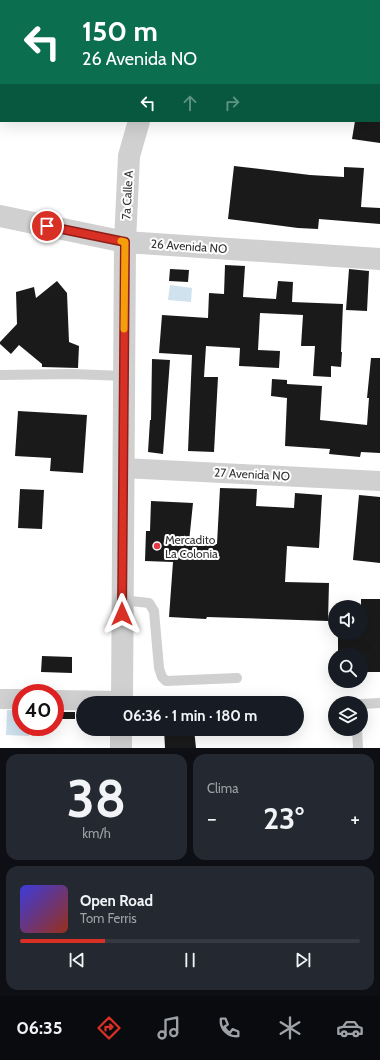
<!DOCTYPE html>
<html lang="es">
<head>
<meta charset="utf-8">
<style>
  body { margin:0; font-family:Cabin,sans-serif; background:#242831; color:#f1f3f6; height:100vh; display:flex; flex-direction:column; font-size:15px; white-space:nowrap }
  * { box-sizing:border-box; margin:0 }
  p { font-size:13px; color:#9ea1a6 }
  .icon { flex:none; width:22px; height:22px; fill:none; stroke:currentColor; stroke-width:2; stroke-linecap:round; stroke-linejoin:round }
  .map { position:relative; height:748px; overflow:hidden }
  .side { display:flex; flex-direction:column; gap:6px; padding:6px; background:#0d0f14; flex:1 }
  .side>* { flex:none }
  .guide { position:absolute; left:0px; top:0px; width:380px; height:122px; box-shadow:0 4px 16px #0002; background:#0b6e4f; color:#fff; overflow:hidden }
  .tools { position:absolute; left:328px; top:600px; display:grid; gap:8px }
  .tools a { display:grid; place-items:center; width:40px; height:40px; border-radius:50%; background:#171b24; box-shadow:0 4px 16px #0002; font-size:20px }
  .speed { position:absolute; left:12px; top:684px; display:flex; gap:8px; font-size:20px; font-weight:700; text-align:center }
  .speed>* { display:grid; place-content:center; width:52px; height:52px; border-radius:50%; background:#171b24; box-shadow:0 4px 16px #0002; line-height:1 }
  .speed .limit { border:6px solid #d22; background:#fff; color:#111 }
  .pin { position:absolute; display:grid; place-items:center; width:34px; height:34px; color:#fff; margin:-17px; border:2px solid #fff; border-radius:50%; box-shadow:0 1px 4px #0007 }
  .me { position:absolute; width:44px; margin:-22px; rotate:0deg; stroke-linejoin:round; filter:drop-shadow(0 0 3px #0008) }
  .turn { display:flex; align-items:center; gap:14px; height:84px; padding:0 16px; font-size:18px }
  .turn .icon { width:52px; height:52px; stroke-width:2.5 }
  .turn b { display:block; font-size:28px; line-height:34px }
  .lanes { display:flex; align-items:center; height:38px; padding:0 16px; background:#0003; justify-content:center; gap:20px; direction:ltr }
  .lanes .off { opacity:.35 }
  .big { font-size:30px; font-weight:700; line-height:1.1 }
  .side .tile { flex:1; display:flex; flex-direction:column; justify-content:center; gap:6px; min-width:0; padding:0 14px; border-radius:12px; background:#242831 }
  .side .dial { align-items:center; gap:0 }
  .dial b { font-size:52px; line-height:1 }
  .song { display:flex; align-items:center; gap:12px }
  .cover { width:48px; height:48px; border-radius:6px; background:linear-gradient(135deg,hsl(240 70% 55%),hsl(10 70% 35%)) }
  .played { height:4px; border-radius:2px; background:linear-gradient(90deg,#d93025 25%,#363941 25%) }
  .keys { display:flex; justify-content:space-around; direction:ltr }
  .heat { display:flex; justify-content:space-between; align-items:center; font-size:22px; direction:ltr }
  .side .tiles { flex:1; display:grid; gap:6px; grid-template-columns:1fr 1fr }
  .tile:last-child { grid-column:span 2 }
  .trip { position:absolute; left:76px; top:696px; width:228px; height:40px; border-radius:20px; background:#171b24; box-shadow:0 4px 16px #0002; font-weight:700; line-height:40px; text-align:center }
  .dock { display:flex; height:64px; justify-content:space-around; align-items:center; background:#090b0e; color:#9ea1a6 }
  .dock .icon { width:28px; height:28px }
  .dock .active { color:#d93025 }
  .dock b { font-size:18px; color:#f1f3f6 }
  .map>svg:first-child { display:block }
  .water { fill:#cfe2ee }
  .building { fill:#1a1a1a }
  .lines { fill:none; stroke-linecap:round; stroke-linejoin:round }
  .service { stroke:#d0d0d0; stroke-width:10 }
  .minor { stroke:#d0d0d0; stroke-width:20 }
  .tertiary { stroke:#d0d0d0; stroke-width:22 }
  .route-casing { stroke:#8d1f18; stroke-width:10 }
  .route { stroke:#d93025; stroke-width:7 }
  .slow { stroke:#f59e0b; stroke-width:7 }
  .poi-dot { fill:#e63946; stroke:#fff; stroke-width:1.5 }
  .labels { text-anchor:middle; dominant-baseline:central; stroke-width:4; stroke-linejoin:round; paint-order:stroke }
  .street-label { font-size:12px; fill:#333; stroke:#fff }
  .poi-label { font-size:12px; fill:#333; stroke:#fff; text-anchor:start }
</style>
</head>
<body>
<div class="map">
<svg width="380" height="748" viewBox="0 0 380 748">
  <rect width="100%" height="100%" fill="#fff"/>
  <path class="water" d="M 170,285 L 192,288 L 191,302 L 168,300 Z
    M 7,710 L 21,710 L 21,727 L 25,727 L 30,729 L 29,736 L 6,735 Z"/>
  <path class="building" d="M 355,121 L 380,121 L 380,143 L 352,139 Z
    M 234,166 L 310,175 L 344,177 L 344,167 L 364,168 L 361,207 L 380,208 L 380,224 L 319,219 L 318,229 L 298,228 L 228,219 Z
    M 225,265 L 245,266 L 243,297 L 276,299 L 278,281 L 293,282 L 292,302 L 343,304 L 341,352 L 342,352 L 341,367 L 331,366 L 331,377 L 313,376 L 315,346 L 301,346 L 303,315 L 260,313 L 258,350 L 280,351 L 279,368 L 239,366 L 240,348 L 206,346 L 204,377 L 218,377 L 214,452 L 188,451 L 192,355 L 159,353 L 162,315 L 208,318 L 209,293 L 224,294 Z
    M 170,269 L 189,270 L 188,282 L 169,281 Z
    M 349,269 L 369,271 L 367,311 L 346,310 Z
    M 57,281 L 67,293 L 69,342 L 79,346 L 78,368 L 42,367 L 42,364 L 19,345 L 11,354 L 0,344 L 0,342 L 17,324 L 16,292 L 34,287 L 36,298 Z
    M 371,358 L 380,358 L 380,453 L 361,452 L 360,457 L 329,454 L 330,449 L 285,446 L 287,398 L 271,396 L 272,379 L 287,380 L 287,384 L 322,386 L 320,420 L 367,425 L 369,398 L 367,398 Z
    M 152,359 L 170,360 L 163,454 L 148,452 L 150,420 L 151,420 Z
    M 18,411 L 87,415 L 83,473 L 50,471 L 51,458 L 15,456 Z
    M 220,488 L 257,489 L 256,506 L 294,508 L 295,493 L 322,495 L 319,548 L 287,546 L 285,582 L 329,583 L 328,621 L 207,617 L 206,619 L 169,617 L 173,562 L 145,561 L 146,531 L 150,531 L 151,501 L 193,503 L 189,542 L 217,544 Z
    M 20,489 L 44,490 L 42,529 L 18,528 Z
    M 359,495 L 380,497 L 380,563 L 353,560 Z
    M 361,599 L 380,599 L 380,672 L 361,672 L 361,655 L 338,655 L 338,633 L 361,633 Z
    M 42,656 L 72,657 L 72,673 L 41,672 Z
    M 55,712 L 75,712 L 75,719 L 55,719 Z
    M 164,729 L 194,729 L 196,748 L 165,748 Z"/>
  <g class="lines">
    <path class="service" d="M 0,375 L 72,374 L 124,376
      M 122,600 L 149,603 L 154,611 L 159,668 L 162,677 L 166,681 L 237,678
      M 361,704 L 380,703
      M 357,729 L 358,748"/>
    <path class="minor" d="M 14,0 L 17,1
      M 351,0 L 357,1
      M 379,4 L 380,5
      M 123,468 L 380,481
      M 0,699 L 21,699
      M 55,700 L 122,701"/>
    <path class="tertiary" d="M 201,1 L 202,0
      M 0,216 L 125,242 L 380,259
      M 122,703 L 125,242 L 129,156 L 139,121
      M 121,748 L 121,729"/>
  </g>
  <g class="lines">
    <defs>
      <path id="route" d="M 47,226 L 125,242 L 122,614"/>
    </defs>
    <use href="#route" class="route-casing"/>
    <use href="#route" class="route"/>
    <path class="slow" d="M 121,241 L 125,242 L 124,329"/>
  </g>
  <circle class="poi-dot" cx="157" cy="546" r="4"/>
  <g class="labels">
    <g class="street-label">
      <text transform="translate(127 195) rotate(-87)">7a Calle A</text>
      <text transform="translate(189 246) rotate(4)">26 Avenida NO</text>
      <text transform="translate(252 474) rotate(3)">27 Avenida NO</text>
    </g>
    <g class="poi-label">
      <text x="165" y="539">Mercadito<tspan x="165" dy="14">La Colonia</tspan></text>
    </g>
  </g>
</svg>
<div class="tools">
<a><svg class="icon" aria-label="sound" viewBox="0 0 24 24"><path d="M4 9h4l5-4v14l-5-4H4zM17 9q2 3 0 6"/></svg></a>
<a><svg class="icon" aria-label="search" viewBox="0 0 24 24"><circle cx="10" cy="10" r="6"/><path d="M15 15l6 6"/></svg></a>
<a><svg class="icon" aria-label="layers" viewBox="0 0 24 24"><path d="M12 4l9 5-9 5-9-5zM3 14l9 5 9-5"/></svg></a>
</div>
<div class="speed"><div class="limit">40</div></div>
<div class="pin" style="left:47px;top:226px;background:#d93025"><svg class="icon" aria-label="arrive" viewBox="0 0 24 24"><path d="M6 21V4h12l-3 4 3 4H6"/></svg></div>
<svg class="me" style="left:122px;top:614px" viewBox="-20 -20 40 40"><path d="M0-17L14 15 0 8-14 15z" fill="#d93025" stroke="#fff" stroke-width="4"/></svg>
<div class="trip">06:36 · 1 min · 180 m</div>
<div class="guide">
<div class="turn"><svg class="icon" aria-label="left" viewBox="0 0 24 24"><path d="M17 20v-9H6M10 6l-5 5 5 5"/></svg><div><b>150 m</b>26 Avenida NO</div></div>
<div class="lanes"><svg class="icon" aria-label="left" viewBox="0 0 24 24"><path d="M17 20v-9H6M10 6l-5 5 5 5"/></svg><svg class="icon off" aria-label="ahead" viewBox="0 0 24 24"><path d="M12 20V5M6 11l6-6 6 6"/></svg><svg class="icon off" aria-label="right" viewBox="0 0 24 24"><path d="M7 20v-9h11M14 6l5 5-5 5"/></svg></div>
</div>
</div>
<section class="side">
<div class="tiles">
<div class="tile dial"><b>38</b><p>km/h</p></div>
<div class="tile"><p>Clima</p>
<div class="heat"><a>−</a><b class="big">23°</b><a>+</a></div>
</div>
<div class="tile">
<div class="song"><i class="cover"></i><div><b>Open Road</b><p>Tom Ferris</p></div></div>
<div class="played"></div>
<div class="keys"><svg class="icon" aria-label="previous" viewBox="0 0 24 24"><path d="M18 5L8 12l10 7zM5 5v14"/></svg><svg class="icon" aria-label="pause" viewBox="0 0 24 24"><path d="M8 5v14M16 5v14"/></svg><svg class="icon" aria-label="next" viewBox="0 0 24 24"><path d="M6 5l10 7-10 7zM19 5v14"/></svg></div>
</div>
</div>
</section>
<nav class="dock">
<b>06:35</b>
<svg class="icon active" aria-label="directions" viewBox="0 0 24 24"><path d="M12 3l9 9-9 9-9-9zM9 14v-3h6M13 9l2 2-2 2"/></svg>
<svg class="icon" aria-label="music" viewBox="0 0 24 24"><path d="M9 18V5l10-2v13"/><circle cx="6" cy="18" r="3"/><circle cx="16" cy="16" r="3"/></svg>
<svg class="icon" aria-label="phone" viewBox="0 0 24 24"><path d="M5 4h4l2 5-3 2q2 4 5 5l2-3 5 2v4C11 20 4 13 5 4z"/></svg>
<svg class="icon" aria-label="climate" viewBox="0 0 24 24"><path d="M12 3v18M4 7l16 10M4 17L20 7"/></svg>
<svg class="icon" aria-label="car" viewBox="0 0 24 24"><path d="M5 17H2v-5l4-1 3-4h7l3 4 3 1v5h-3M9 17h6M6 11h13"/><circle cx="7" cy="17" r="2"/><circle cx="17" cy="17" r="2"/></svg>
</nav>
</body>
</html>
